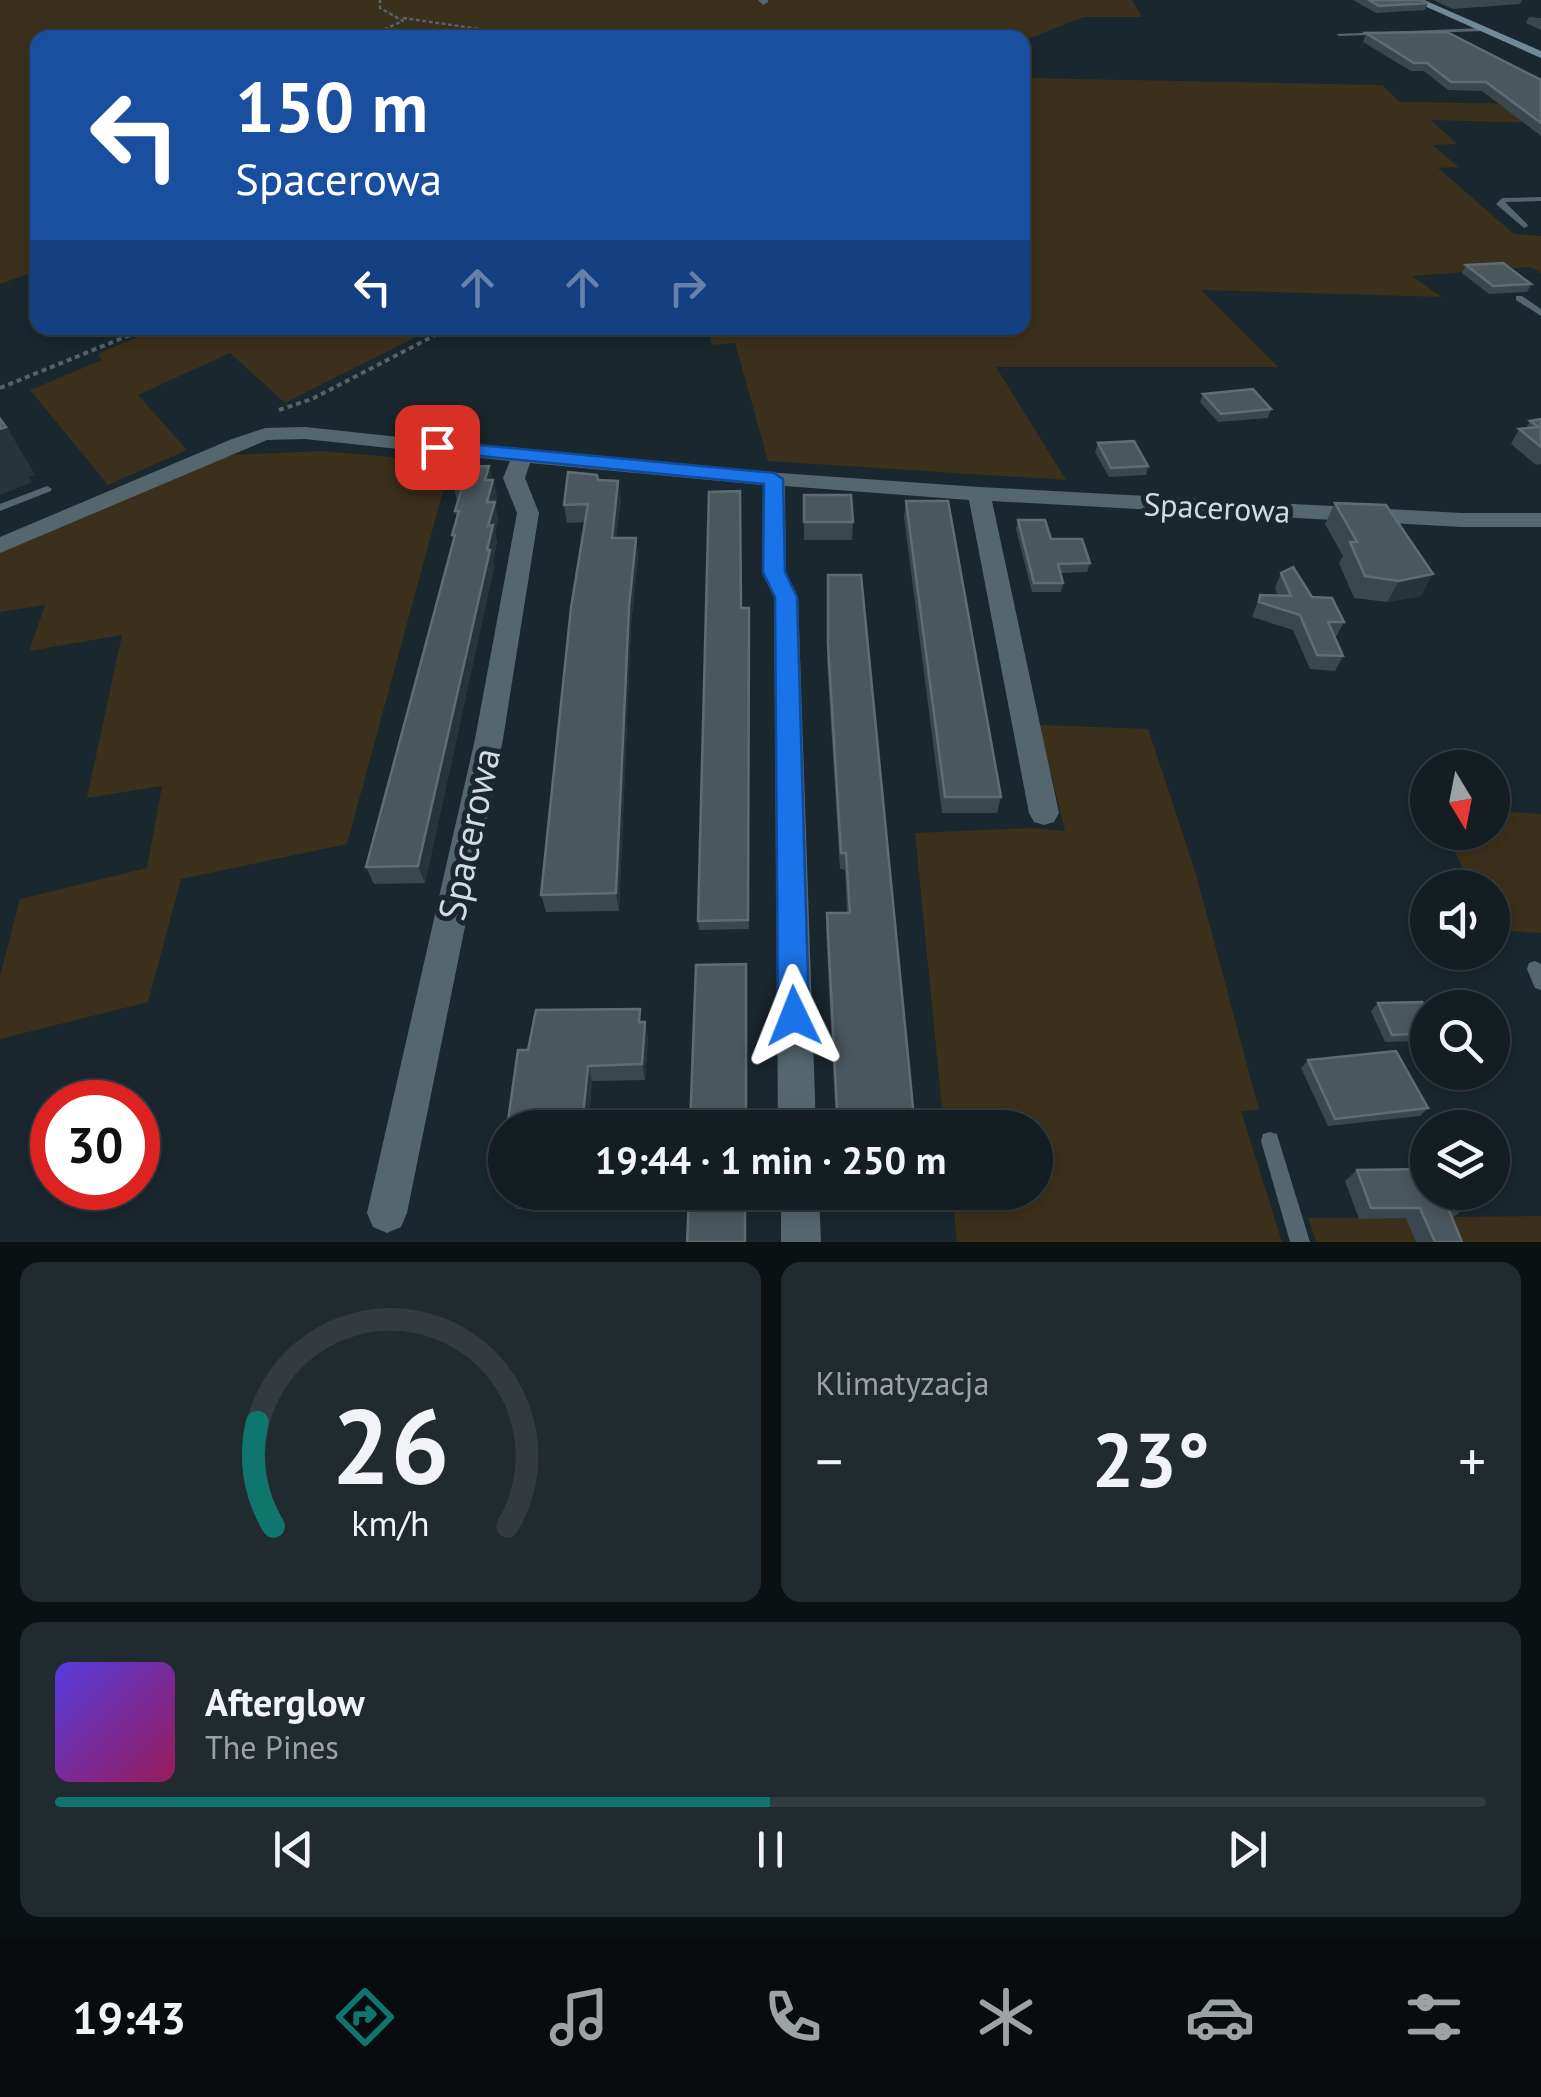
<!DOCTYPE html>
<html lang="pl">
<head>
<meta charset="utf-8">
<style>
  body { margin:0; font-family:"PT Sans",sans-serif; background:#212a2f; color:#f1f3f6; height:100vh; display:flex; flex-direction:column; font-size:38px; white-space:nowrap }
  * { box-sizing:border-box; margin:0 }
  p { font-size:32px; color:#9da2a5 }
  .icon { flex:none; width:55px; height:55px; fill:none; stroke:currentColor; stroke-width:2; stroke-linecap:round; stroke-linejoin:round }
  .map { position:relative; height:1242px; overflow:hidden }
  .panel { display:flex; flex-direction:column; gap:20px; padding:20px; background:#0b1013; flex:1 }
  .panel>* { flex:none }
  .guide { position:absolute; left:30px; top:30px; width:1000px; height:305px; border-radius:20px; box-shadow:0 5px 15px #0003,0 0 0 2px #333b40; background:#1a4fa0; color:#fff; overflow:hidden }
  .needle { width:65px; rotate:170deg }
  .fabs { position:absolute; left:1410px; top:750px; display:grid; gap:20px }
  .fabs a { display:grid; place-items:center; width:100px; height:100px; border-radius:50%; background:#141d22; box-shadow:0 5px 15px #0003,0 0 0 2px #333b40; font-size:50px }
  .speed { position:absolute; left:30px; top:1080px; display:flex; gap:20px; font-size:50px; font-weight:700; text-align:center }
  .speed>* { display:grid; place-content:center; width:130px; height:130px; border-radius:50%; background:#141d22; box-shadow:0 5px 15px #0003,0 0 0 2px #333b40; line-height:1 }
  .speed .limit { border:15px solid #d22; background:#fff; color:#111 }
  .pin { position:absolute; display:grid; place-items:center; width:85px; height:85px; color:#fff; margin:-42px; border-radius:20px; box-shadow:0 5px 15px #0006 }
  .me { position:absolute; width:110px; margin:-55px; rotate:358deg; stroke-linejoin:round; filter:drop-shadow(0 0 8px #0008) }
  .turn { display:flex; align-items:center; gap:35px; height:210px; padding:0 40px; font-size:45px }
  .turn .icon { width:130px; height:130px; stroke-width:2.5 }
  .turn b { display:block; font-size:70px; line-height:85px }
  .lanes { display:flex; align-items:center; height:95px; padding:0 40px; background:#0003; justify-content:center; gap:50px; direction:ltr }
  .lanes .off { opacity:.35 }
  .big { font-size:75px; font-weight:700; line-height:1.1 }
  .panel .tile { flex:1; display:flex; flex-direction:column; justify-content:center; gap:15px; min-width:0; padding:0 35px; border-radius:20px; background:#212a2f }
  .panel .dial { align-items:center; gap:0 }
  .dial svg { height:260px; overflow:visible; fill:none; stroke:#333b40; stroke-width:7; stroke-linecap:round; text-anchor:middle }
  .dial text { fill:#f1f3f6; stroke:none }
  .song { display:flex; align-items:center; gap:30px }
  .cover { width:120px; height:120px; border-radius:15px; background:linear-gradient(135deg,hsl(250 70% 55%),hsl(330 70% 35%)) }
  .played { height:10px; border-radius:5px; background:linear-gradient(90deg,#0f766e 50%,#333b40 50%) }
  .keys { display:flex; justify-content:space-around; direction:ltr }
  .heat { display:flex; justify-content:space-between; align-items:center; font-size:55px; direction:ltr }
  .panel .tiles { flex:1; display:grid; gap:20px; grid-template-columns:1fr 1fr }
  .tile:last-child { grid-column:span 2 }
  .trip { position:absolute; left:488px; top:1110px; width:565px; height:100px; border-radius:50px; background:#141d22; box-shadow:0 5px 15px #0003,0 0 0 2px #333b40; font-weight:700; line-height:100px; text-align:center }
  .tabs { display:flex; height:160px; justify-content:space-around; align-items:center; background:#080c0e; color:#9da2a5 }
  .tabs .icon { width:70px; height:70px }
  .tabs .on { color:#0f766e }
  .tabs b { font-size:45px; color:#f1f3f6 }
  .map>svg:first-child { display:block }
  .green { fill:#3b301b }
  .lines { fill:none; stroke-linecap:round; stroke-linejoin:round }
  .path-far1 { stroke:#586369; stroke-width:2.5; stroke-dasharray:4 2.5; stroke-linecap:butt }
  .path { stroke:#586369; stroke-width:4; stroke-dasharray:5 4; stroke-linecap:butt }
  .lane { fill:#56666e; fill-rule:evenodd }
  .street { fill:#56666e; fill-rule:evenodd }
  .secondary { fill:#718a98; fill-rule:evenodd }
  .wall { fill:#3a474f }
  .shaded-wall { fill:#27343b }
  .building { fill:#4b575e; stroke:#606c72; stroke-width:2.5 }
  .route { fill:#1a73e8; stroke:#114b97; stroke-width:2.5 }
  .labels { text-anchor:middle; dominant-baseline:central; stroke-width:10; stroke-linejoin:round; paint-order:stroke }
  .street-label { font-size:32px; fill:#d2dbdf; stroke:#1a272e }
  .near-street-label { font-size:38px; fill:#d2dbdf; stroke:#1a272e }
</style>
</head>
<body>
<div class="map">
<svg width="1541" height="1242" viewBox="0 0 1541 1242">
  <rect width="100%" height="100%" fill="#1a272e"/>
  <path class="green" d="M 0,0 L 1132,0 L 1142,17 L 1084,17 L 1023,41 L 1022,38 L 38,38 L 37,271 L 0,284 Z
    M 1023,78 L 1382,85 L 1400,102 L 1523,104 L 1541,123 L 1431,120 L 1457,144 L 1432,145 L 1459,167 L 1438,168 L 1514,234 L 1541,236 L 1541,273 L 1530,267 L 1412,276 L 1442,297 L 1201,290 L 1278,367 L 996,367 L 1066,480 L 768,461 L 735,343 L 712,345 L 707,328 L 1022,328 Z
    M 157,328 L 434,328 L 285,403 L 230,353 L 138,395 L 187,450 L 108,485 L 30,390 L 102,360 L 98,354 Z
    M 322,451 L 451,462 L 347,844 L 181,879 L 148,1002 L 0,1039 L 0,976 L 20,899 L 147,868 L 162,786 L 87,798 L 122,635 L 29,651 L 45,605 L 0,612 L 0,551 L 195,463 L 234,455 Z
    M 1039,725 L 1148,729 L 1196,874 L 1259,1110 L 1241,1111 L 1282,1242 L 957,1242 L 952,1193 L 1035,1192 L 1035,1128 L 944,1127 L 915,833 L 1031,828 L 1065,831 Z
    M 1493,811 L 1541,814 L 1541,933 L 1494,930 L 1492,888 L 1472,887 L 1446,833 L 1492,832 Z
    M 1541,1216 L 1541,1242 L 1316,1242 L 1308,1218 Z"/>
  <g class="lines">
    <path class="path-far1" d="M 403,18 L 542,38
      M 376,38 L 378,32 L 403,21 L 380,8 L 380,0"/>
    <path class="path" d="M 0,388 L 147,328
      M 279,410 L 312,399 L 449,328"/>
    <path class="lane" d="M 1482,28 L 1484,31 L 1339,36 L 1336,34 Z
      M 1541,197 L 1541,201 L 1505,202 L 1527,224 L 1528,226 L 1524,228 L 1496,204 L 1502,198 Z
      M 1516,296 L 1522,296 L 1541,309 L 1541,316 L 1516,300 Z
      M 47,486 L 52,489 L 51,491 L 0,511 L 0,504 Z
      M 1535,961 L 1541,964 L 1541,990 L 1535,988 L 1527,969 L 1529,963 Z
      M 1270,1132 L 1277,1134 L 1279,1141 L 1310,1242 L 1290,1242 L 1261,1141 L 1263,1134 Z"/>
    <path class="street" d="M 758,0 L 768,0 L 768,2 L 763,5 Z
      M 305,427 L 664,465 L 979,487 L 1462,513 L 1541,513 L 1541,527 L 1462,527 L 992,501 L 1059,813 L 1054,822 L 1044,825 L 1034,822 L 1029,813 L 969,500 L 785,486 L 786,573 L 798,597 L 816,1128 L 778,1128 L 774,597 L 762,573 L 763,485 L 530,463 L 525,478 L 539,513 L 503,739 L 407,1213 L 401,1227 L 387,1233 L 373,1227 L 367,1213 L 475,739 L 517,513 L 503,478 L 510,461 L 305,439 L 267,440 L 0,553 L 0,537 L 232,439 L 265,428 Z
      M 781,1192 L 819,1192 L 821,1242 L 781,1242 Z"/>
    <path class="secondary" d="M 1411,0 L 1424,0 L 1541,51 L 1541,58 Z"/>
  </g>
  <path class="wall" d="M 1353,0 L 1421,0 L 1428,3 L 1425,10 L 1376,13 Z
    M 1433,0 L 1522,0 L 1520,4 L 1453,9 Z
    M 1529,17 L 1541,18 L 1541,30 L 1526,23 Z
    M 1366,33 L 1541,80 L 1541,136 L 1482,91 L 1448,90 L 1424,71 L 1411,71 L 1363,42 Z
    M 1466,265 L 1531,284 L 1527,292 L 1489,294 L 1462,273 Z
    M 1203,394 L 1271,409 L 1268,418 L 1218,422 L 1200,402 Z
    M 1541,419 L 1541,464 L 1536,465 L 1511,444 L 1519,429 L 1526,428 L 1530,421 Z
    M 1098,443 L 1148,466 L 1146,475 L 1109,477 L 1095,452 Z
    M 489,466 L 497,497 L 495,504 L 498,519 L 495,533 L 497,542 L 493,561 L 494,567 L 425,883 L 374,884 L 366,867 L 454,541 L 452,535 L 457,520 L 455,511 L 457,502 L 454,488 Z
    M 598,480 L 621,498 L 616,538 L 636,538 L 638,556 L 631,625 L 619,911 L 546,912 L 541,895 L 585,522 L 567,523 L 564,505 Z
    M 804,495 L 853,522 L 852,540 L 804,540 Z
    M 906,501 L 1001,797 L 997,813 L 942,813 L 904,517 Z
    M 1335,503 L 1421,596 L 1387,602 L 1354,598 L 1339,563 L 1343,556 L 1325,524 Z
    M 1018,520 L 1090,563 L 1087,572 L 1060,573 L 1063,583 L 1061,592 L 1032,592 L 1016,529 Z
    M 1281,573 L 1344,622 L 1336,637 L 1334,637 L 1343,656 L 1335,671 L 1310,669 L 1293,630 L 1252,617 L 1260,595 L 1278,596 L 1275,588 Z
    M 828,575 L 915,1128 L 836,1128 L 826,929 L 827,913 L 847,913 L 845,870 L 840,869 L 827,661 Z
    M 741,608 L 749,929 L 699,930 L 698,921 Z
    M 1378,1003 L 1428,1012 L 1428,1041 L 1385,1042 L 1371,1011 Z
    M 645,1022 L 648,1038 L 645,1080 L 592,1081 L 588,1126 L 507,1128 L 528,1050 Z
    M 1308,1060 L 1428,1108 L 1420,1116 L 1328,1126 L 1301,1068 Z
    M 1357,1170 L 1467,1207 L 1452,1218 L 1462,1242 L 1416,1242 L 1406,1218 L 1359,1219 L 1345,1181 Z
    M 511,1192 L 630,1192 L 630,1203 L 574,1205 L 573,1209 L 517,1209 L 510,1196 Z
    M 864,1192 L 921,1192 L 918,1204 L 864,1204 Z"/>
  <path class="shaded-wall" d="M 0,415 L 35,475 L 29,477 L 32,482 L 0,495 Z
    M 489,466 L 497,497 L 495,504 L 498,519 L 495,533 L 497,542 L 493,561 L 494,567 L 425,883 L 418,866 L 487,550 L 488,526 L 485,480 Z
    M 618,481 L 621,498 L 614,556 L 612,538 Z
    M 636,538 L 638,556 L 631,625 L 619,911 L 616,893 L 629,607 Z
    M 1433,574 L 1421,596 L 1387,602 L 1399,581 Z
    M 645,1022 L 648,1038 L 645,1080 L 642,1064 Z
    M 588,1066 L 592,1081 L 588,1128 L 582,1128 Z"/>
  <path class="building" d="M 1369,0 L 1421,0 L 1428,3 L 1379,6 Z
    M 1447,32 L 1541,80 L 1541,123 L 1486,82 L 1451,82 L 1427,63 L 1414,63 L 1366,33 Z
    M 1503,263 L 1531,284 L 1493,286 L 1466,265 Z
    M 1253,389 L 1271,409 L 1221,414 L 1203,394 Z
    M 0,419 L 6,427 L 0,429 Z
    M 1541,419 L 1541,447 L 1519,429 L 1539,427 L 1530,421 Z
    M 1134,441 L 1148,466 L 1111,468 L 1098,443 Z
    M 489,466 L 485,480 L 493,480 L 487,502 L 495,502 L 488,526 L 493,525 L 487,550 L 490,550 L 418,866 L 366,867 L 455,535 L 452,535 L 459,511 L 455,511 L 462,488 L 454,488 L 461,467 Z
    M 568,472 L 597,475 L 598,480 L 618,481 L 612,538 L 636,538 L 629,607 L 616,893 L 541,895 L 571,608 L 588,504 L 564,505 Z
    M 740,491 L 741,608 L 749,608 L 748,920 L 698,921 L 709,492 Z
    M 804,495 L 851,495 L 853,522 L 804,522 Z
    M 906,501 L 948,501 L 1001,797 L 945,797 Z
    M 1335,503 L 1386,505 L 1433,574 L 1399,581 L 1365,576 L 1350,542 L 1357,542 Z
    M 1018,520 L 1045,520 L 1051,539 L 1082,539 L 1090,563 L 1058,564 L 1063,583 L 1034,583 Z
    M 1293,567 L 1312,597 L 1332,598 L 1344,622 L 1328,622 L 1343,656 L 1317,655 L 1300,615 L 1259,602 L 1260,595 L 1291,596 L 1281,573 Z
    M 828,575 L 861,575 L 915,1128 L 838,1128 L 827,913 L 850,913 L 846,853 L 841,853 L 828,644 Z
    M 746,964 L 746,1128 L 690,1128 L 696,965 Z
    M 1422,1002 L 1428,1012 L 1428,1033 L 1392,1035 L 1378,1003 Z
    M 640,1009 L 639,1022 L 645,1022 L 642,1064 L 588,1066 L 582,1126 L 637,1125 L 637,1128 L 507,1128 L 518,1050 L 528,1050 L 536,1010 Z
    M 1396,1051 L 1428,1108 L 1335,1119 L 1308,1060 Z
    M 1428,1169 L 1428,1192 L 1461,1192 L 1467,1207 L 1448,1208 L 1462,1242 L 1435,1242 L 1420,1208 L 1371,1208 L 1357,1170 Z
    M 511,1192 L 568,1192 L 568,1195 L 510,1196 Z
    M 745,1197 L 745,1242 L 687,1242 L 689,1198 Z"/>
  <path class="route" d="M 437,441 L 774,473 L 783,479 L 785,572 L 797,597 L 809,1016 L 805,1027 L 794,1032 L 782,1027 L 778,1016 L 775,597 L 763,572 L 764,484 L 430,451 L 427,447 Z"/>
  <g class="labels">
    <g class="street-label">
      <text transform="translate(1217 507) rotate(3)">Spacerowa</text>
    </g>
    <g class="near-street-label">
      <text transform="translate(468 834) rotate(-78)">Spacerowa</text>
    </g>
  </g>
</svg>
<div class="fabs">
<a><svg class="needle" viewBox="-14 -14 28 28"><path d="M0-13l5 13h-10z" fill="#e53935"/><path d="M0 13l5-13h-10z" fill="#9da2a5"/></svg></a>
<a><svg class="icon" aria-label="sound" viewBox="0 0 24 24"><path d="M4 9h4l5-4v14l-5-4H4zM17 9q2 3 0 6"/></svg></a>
<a><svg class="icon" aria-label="search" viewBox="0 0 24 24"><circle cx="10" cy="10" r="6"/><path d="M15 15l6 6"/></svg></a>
<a><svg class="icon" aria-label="layers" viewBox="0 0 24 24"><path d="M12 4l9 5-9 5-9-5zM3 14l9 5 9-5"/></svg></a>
</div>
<div class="speed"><div class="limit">30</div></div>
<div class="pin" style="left:437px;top:447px;background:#d93025"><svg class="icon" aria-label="arrive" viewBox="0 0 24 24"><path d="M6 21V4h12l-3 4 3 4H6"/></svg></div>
<svg class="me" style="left:794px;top:1016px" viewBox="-20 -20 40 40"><path d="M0-17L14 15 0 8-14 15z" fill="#1a73e8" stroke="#fff" stroke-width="4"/></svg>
<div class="trip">19:44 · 1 min · 250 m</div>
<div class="guide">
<div class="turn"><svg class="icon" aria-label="left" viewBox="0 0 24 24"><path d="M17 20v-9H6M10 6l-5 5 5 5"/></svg><div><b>150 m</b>Spacerowa</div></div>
<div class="lanes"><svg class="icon" aria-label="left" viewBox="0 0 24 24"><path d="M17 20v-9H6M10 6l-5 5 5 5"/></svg><svg class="icon off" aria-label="ahead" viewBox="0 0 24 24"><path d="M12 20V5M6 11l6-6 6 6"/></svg><svg class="icon off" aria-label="ahead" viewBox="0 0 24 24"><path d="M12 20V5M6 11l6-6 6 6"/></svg><svg class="icon off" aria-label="right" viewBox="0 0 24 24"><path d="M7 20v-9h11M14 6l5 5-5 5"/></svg></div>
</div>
</div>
<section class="panel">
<div class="tiles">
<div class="tile dial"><svg viewBox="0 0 100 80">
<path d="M14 69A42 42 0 1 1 86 69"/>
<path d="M14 69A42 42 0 0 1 9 37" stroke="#0f766e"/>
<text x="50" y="56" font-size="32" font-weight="700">26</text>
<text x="50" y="72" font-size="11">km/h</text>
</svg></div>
<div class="tile"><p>Klimatyzacja</p>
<div class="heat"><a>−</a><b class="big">23°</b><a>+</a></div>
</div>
<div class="tile">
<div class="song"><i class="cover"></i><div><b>Afterglow</b><p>The Pines</p></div></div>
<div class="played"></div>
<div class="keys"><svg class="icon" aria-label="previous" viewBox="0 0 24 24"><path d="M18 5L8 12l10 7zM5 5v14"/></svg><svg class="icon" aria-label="pause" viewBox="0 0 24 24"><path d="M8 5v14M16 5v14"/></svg><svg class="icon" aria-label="next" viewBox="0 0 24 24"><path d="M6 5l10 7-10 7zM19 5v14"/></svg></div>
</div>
</div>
</section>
<nav class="tabs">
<b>19:43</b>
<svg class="icon on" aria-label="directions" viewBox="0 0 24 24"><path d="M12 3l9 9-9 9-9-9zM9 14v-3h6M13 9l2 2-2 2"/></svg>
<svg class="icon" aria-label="music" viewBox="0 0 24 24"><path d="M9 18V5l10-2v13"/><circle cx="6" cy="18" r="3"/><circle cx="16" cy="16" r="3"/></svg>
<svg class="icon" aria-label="phone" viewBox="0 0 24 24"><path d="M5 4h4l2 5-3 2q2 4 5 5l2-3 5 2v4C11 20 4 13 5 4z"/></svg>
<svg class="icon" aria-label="climate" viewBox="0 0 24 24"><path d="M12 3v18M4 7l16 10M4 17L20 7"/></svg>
<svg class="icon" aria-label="car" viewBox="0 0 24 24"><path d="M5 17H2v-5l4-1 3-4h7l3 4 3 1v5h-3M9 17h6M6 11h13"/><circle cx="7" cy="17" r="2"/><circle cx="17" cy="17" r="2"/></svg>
<svg class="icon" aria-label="filters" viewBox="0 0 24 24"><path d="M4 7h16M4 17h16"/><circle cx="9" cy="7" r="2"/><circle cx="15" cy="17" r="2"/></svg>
</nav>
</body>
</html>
